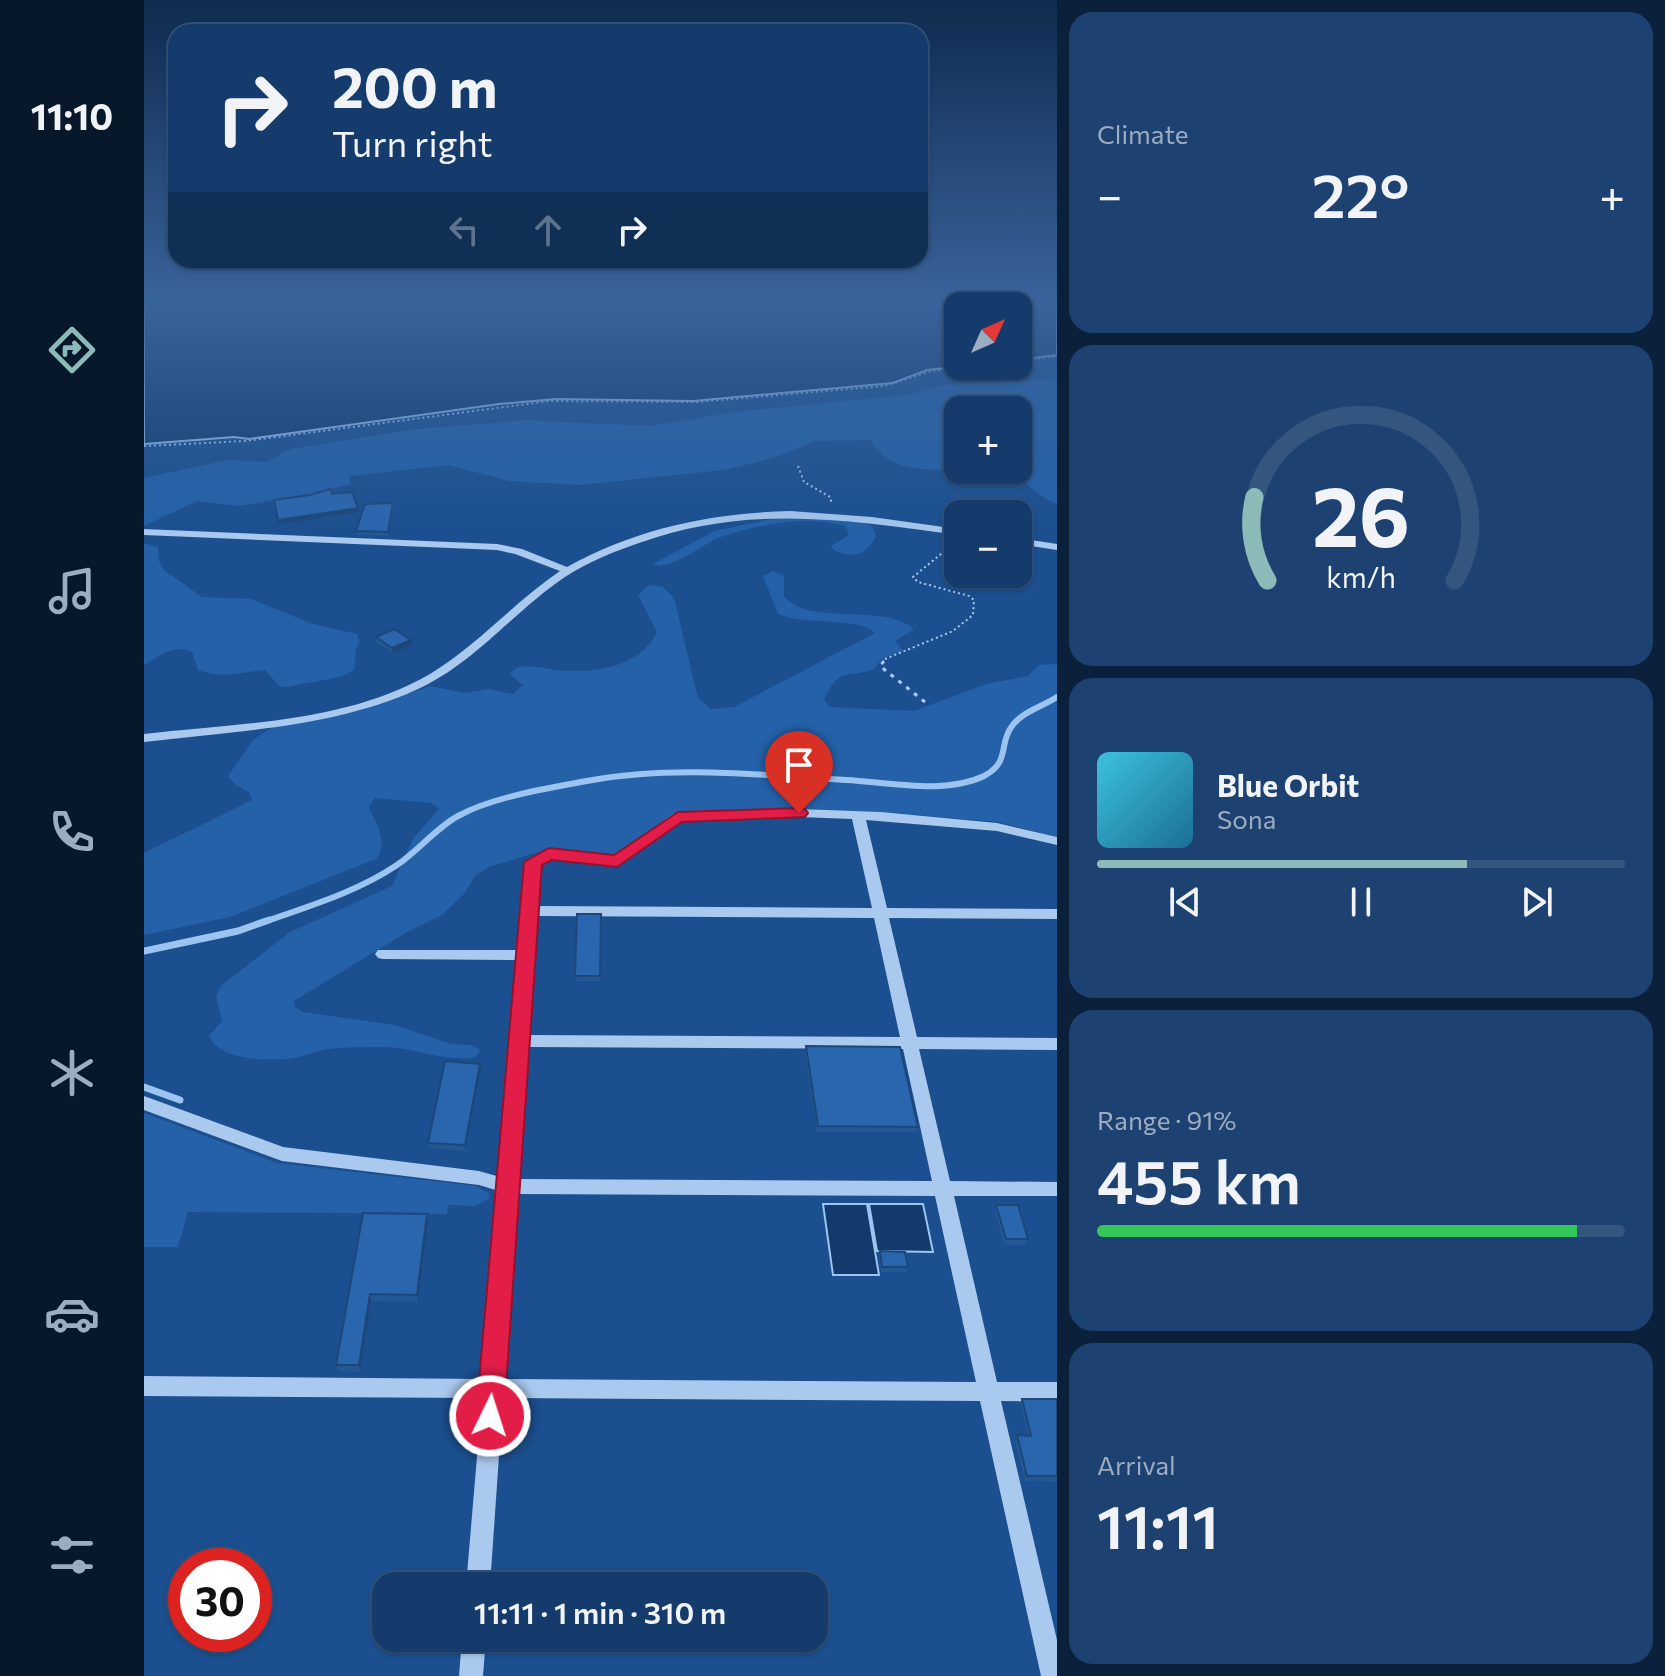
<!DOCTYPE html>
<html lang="en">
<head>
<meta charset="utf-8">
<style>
  body { margin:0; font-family:Commissioner,sans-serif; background:#1d4271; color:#f1f3f6; height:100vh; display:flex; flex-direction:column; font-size:30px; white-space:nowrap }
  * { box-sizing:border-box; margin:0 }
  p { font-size:26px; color:#9dadc1 }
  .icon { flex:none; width:44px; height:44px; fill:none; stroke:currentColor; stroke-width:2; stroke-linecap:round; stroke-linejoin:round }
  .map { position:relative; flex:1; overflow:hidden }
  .details { display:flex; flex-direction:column; gap:12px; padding:12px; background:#0b203b; width:608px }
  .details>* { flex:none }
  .top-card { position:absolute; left:24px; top:24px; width:760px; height:244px; border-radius:24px; box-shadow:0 2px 6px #0004,0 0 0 2px #33557e; background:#143b6b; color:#f1f3f6; overflow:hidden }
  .needle { width:52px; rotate:45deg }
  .controls { position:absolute; left:800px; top:292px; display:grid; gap:16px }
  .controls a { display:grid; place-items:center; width:88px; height:88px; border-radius:16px; background:#143b6b; box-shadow:0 2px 6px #0004,0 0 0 2px #33557e; font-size:40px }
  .speed { position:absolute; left:24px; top:1548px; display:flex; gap:16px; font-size:40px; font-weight:700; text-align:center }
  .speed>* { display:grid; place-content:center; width:104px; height:104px; border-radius:50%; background:#143b6b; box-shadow:0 2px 6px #0004,0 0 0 2px #33557e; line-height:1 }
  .speed .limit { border:12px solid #d22; background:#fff; color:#111 }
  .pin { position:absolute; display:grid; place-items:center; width:68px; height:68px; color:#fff; margin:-82px -34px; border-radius:50% 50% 50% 0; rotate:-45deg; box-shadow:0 0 8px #0007 }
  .pin .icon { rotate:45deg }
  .me { position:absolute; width:88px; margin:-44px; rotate:4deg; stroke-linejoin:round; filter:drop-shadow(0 0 6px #0008) }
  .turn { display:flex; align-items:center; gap:28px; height:168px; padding:0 32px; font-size:36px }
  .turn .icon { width:104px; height:104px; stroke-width:2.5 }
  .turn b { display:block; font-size:56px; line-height:68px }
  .lanes { display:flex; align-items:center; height:76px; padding:0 32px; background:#0003; justify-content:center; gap:40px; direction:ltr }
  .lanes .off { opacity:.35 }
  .big { font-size:60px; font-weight:600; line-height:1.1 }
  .details .tile { flex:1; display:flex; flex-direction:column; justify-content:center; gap:12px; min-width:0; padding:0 28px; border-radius:24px; background:#1d4271 }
  .details .dial { align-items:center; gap:0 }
  .dial svg { height:208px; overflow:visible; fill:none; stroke:#33557e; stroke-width:7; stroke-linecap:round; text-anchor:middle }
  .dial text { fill:#f1f3f6; stroke:none }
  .song { display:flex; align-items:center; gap:24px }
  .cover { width:96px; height:96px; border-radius:12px; background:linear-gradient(135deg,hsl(190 70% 55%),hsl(200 70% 35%)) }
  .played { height:8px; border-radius:4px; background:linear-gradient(90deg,#8bbbb9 70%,#33557e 70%) }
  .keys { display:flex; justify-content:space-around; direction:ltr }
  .heat { display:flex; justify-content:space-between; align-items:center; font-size:44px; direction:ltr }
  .charge { height:12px; border-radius:6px; background:linear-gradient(90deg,#34c759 91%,#33557e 0) }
  .trip { position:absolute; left:228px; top:1572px; width:456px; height:80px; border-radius:24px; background:#143b6b; box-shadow:0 2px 6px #0004,0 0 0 2px #33557e; font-weight:600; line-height:80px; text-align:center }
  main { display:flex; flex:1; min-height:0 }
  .tab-bar { display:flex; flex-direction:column; width:144px; justify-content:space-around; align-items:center; background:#08182b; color:#9dadc1 }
  .tab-bar .icon { width:56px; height:56px }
  .tab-bar .active { color:#8bbbb9 }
  .tab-bar b { font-size:36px; color:#f1f3f6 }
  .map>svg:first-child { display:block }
  .green { fill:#2461a8; fill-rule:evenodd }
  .water { fill:#123a6d; stroke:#9cc4f0; stroke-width:2 }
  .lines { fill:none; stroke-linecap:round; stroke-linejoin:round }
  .stream-far1 { stroke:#9cc4f0; stroke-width:6 }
  .stream { stroke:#9cc4f0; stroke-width:7 }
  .path-far1 { stroke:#a9c9ee; stroke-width:2; stroke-dasharray:2 3; stroke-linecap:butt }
  .path { stroke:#a9c9ee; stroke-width:3; stroke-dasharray:4 6; stroke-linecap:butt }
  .minor { fill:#a9c9ee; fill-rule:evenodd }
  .wall { fill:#245895 }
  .shaded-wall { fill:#1d4779 }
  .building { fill:#2a66ad; stroke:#1d4779; stroke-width:2 }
  .route { fill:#e11d48; stroke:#92132f; stroke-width:2 }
</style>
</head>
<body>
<main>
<nav class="tab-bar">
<b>11:10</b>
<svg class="icon active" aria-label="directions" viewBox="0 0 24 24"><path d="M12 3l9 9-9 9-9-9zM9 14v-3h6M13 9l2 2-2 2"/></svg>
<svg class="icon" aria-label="music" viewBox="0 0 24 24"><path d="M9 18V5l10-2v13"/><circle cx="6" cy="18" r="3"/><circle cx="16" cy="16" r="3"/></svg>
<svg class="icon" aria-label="phone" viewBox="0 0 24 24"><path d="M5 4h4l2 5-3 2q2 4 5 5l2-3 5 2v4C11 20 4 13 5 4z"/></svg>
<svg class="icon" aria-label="climate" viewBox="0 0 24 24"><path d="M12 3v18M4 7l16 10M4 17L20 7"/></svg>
<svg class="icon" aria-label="car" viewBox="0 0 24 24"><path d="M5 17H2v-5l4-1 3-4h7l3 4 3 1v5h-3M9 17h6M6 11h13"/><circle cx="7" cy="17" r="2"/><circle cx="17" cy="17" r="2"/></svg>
<svg class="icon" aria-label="filters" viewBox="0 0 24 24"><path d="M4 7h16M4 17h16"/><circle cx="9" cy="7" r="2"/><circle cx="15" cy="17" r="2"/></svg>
</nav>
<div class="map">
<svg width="913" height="1676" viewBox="0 0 913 1676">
  <rect width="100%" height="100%" fill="#1b4f8f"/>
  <path class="green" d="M 913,379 L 913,504 C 893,498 877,475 861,471 C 821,462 752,487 727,440 L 671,441 L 630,458 L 580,470 L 436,485 L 365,481 L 305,465 L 205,476 L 207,484 L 188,489 L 187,492 L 94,506 L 53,501 L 0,526 L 0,478 L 84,460 L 123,462 L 147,449 L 272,429 L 383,420 L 507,426 L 591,412 L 764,395 L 802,385 ZM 814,410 L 874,410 L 874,470 L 814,470 Z
    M 638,517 L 718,522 L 728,526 L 732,536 C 722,557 704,560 686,547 L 705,535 L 702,526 C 665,515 617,524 580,536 C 562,541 525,573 509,564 L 570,531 Z
    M 0,543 L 14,547 L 15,561 L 20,570 L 58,597 L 107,599 L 169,624 L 213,634 L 216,641 L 212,649 L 210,670 L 196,677 L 142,687 L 135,686 L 121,670 C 98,672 76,679 54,670 L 48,652 C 29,644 16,656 0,665 Z
    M 629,571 L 640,576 L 640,596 C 664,627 738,602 770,629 L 751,641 L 759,651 L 739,658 L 730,669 C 699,680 698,665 680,699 L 685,707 L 770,711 L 842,684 L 884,676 L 895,665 L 913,664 L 913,837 L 854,822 L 737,812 L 654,809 L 531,814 L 470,855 L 404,849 L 345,867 L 331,876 L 320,894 L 298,915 L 263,932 L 150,1001 L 151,1007 L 159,1012 L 250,1025 L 307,1044 L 328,1045 L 336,1050 L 331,1057 C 301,1063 270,1047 240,1047 C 222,1047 202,1047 185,1049 C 171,1051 157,1058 143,1059 C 119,1060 77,1061 65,1036 L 78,1021 L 72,996 L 78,985 L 146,932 L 248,886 L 269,839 L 295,809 L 287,803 L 231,798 L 225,807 C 232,824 245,842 232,859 L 86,917 L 0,935 L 0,853 L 108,800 L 106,793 L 92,785 L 84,776 L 110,739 L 129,727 L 219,710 L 286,686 L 320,693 L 345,689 L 369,694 L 379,685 L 365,674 L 374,667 C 391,664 408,671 425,671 C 459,672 497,664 513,632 L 494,595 L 505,585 L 519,587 L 530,598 L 554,698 L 567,709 L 590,707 L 731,633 C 713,616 660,626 634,614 L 619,576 Z
    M 0,1113 L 133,1163 L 332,1186 L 346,1194 L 345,1199 L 331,1206 L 304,1205 L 303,1214 L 44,1212 L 34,1247 L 0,1247 Z"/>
  <path class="water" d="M 0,302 L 913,302 L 913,355 L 874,360 L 874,306 L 814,306 L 814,366 L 821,366 L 783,370 L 749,383 L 549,401 L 412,399 L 355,404 L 105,439 L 90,437 L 0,444 Z
    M 679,1204 L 723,1204 L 735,1275 L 689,1275 Z
    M 725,1204 L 779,1204 L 789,1252 L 733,1251 Z"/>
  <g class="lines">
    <path class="stream-far1" d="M 120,922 C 165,906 213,892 253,865 C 274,851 292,828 314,816 C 348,797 405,788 443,781 C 527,765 617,775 702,780 C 744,782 801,795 840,776 C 867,762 854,744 868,726 C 879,711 898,707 913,697"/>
    <path class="stream" d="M 0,951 L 94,931 L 125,920
      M 0,1087 L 36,1100"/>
    <path class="path-far1" d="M 874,361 L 913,356
      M 0,446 L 102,441 L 406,401 L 553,402 L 740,386 L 788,371 L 832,366
      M 654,466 L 660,482 L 686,497 L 688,504
      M 738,663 L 741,659 L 809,631 L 829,615 L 830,600 L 825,596 L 774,582 L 769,577 L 808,545"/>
    <path class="path" d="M 740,661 L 736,666 L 781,702"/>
    <path class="minor" d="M 646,511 L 728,517 L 814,529 L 814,535 C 705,520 604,504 498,542 C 471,551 444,562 421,577 C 369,612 330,664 272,690 C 188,728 90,731 0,742 L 0,734 C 94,723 202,723 286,674 C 334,645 370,602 416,571 L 371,554 L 353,550 L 0,535 L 0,529 L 353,544 L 378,549 L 423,567 C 493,528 568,513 646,511 Z
      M 874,538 L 913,544 L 913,550 L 874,544 Z
      M 655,809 L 737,812 L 853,823 L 913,837 L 913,845 L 853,831 L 722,820 L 743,908 L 913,909 L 913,919 L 745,918 L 773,1037 L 913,1038 L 913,1050 L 775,1049 L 806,1181 L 913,1182 L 913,1196 L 810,1196 L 853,1382 L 913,1382 L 913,1402 L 857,1401 L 913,1640 L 913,1676 L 897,1676 L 836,1401 L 359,1398 L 346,1586 L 322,1586 L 338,1398 L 0,1396 L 0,1376 L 339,1379 L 355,1191 L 335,1185 L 138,1161 L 0,1110 L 0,1096 L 139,1147 L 335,1171 L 356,1177 L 374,960 L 239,959 L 234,958 L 231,954 L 234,950 L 375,950 L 378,914 L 376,911 L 378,907 L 384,859 L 405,850 L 470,856 L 529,814 ZM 655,817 L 708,819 L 728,908 L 393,906 L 396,864 L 407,859 L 473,865 L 478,864 L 537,821 ZM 392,916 L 730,918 L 756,1037 L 384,1035 ZM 383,1047 L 759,1049 L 788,1181 L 374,1179 ZM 373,1194 L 791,1196 L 832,1382 L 360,1379 Z
      M 318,1638 L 342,1638 L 339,1676 L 315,1676 Z"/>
  </g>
  <path class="wall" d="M 249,503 L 250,508 L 244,536 L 212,535 L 212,531 Z
    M 232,637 L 268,645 L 249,653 L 232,642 Z
    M 433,914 L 457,914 L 456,981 L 432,981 Z
    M 662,1046 L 774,1127 L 773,1132 L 673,1132 L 661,1051 Z
    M 337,1069 L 321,1151 L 284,1148 L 284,1143 Z
    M 852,1205 L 884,1239 L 882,1245 L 860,1245 L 851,1211 Z
    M 219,1213 L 283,1214 L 284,1221 L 274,1302 L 227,1301 L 216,1372 L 194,1371 L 192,1365 Z
    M 736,1251 L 764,1267 L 762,1272 L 737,1272 L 735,1257 Z
    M 878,1399 L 913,1399 L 913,1482 L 881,1481 L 871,1441 L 873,1435 L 884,1436 L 876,1404 Z"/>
  <path class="shaded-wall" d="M 214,508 L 214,512 L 135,524 L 134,520 Z
    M 267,640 L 268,645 L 249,653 L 248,648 Z
    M 336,1064 L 337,1069 L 321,1151 L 321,1145 Z
    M 283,1214 L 284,1221 L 274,1302 L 273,1295 Z
    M 226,1294 L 227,1301 L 216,1372 L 215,1365 Z"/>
  <path class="building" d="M 186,489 L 188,494 L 208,492 L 214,508 L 134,520 L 130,500 L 166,495 Z
    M 249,503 L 244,532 L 212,531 L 221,504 Z
    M 250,629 L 267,640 L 248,648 L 232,637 Z
    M 433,914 L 457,914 L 456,976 L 431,976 Z
    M 662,1046 L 756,1047 L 774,1127 L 674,1126 Z
    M 301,1061 L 336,1064 L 321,1145 L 284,1143 Z
    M 852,1205 L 874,1205 L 884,1239 L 862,1239 Z
    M 219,1213 L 283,1214 L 273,1295 L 226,1294 L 215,1365 L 192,1365 Z
    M 736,1251 L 761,1252 L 764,1267 L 738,1267 Z
    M 878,1399 L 913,1399 L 913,1476 L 883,1476 L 873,1435 L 887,1436 Z"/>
  <linearGradient id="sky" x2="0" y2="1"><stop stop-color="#0f2b4f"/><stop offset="0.56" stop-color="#39639b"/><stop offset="1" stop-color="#39639b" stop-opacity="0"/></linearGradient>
  <rect width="913" height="536" fill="url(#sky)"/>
  <path class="route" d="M 655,808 L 661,809 L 664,813 L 661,817 L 538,822 L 473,867 L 408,860 L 398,865 L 360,1416 L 356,1425 L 346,1429 L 336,1425 L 332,1416 L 380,862 L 405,848 L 470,855 L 534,812 Z"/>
</svg>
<div class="controls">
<a><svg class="needle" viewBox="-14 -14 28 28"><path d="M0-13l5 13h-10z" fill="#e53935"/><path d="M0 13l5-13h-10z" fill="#9dadc1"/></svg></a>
<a>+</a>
<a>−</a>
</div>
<div class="speed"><div class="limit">30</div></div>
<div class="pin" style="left:655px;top:813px;background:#d93025"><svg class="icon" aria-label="arrive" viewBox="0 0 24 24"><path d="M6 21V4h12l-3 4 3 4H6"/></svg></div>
<svg class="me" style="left:346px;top:1416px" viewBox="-20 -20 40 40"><circle r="17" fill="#e11d48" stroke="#fff" stroke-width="3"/><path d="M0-11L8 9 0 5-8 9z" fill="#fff"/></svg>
<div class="trip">11:11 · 1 min · 310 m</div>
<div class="top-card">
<div class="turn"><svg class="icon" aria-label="right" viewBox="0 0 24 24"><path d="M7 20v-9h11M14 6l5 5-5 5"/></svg><div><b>200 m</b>Turn right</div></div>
<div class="lanes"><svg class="icon off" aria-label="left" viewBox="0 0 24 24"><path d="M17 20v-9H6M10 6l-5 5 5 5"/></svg><svg class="icon off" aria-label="ahead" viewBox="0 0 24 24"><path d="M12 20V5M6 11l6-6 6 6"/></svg><svg class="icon" aria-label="right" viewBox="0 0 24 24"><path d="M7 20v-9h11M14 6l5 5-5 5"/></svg></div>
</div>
</div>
<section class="details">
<div class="tile"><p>Climate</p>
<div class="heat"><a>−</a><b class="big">22°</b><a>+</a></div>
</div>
<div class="tile dial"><svg viewBox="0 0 100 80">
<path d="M14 69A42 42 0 1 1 86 69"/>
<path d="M14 69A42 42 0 0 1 9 37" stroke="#8bbbb9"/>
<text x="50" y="56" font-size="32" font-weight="700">26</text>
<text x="50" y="72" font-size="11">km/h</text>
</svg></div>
<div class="tile">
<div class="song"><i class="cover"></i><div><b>Blue Orbit</b><p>Sona</p></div></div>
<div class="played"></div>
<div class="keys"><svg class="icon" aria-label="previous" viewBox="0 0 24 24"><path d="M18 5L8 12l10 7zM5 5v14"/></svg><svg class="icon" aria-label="pause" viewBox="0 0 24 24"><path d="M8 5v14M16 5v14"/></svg><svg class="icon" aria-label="next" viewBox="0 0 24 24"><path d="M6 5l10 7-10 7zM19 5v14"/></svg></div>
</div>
<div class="tile"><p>Range · 91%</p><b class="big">455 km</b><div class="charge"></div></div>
<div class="tile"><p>Arrival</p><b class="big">11:11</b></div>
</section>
</main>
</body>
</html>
